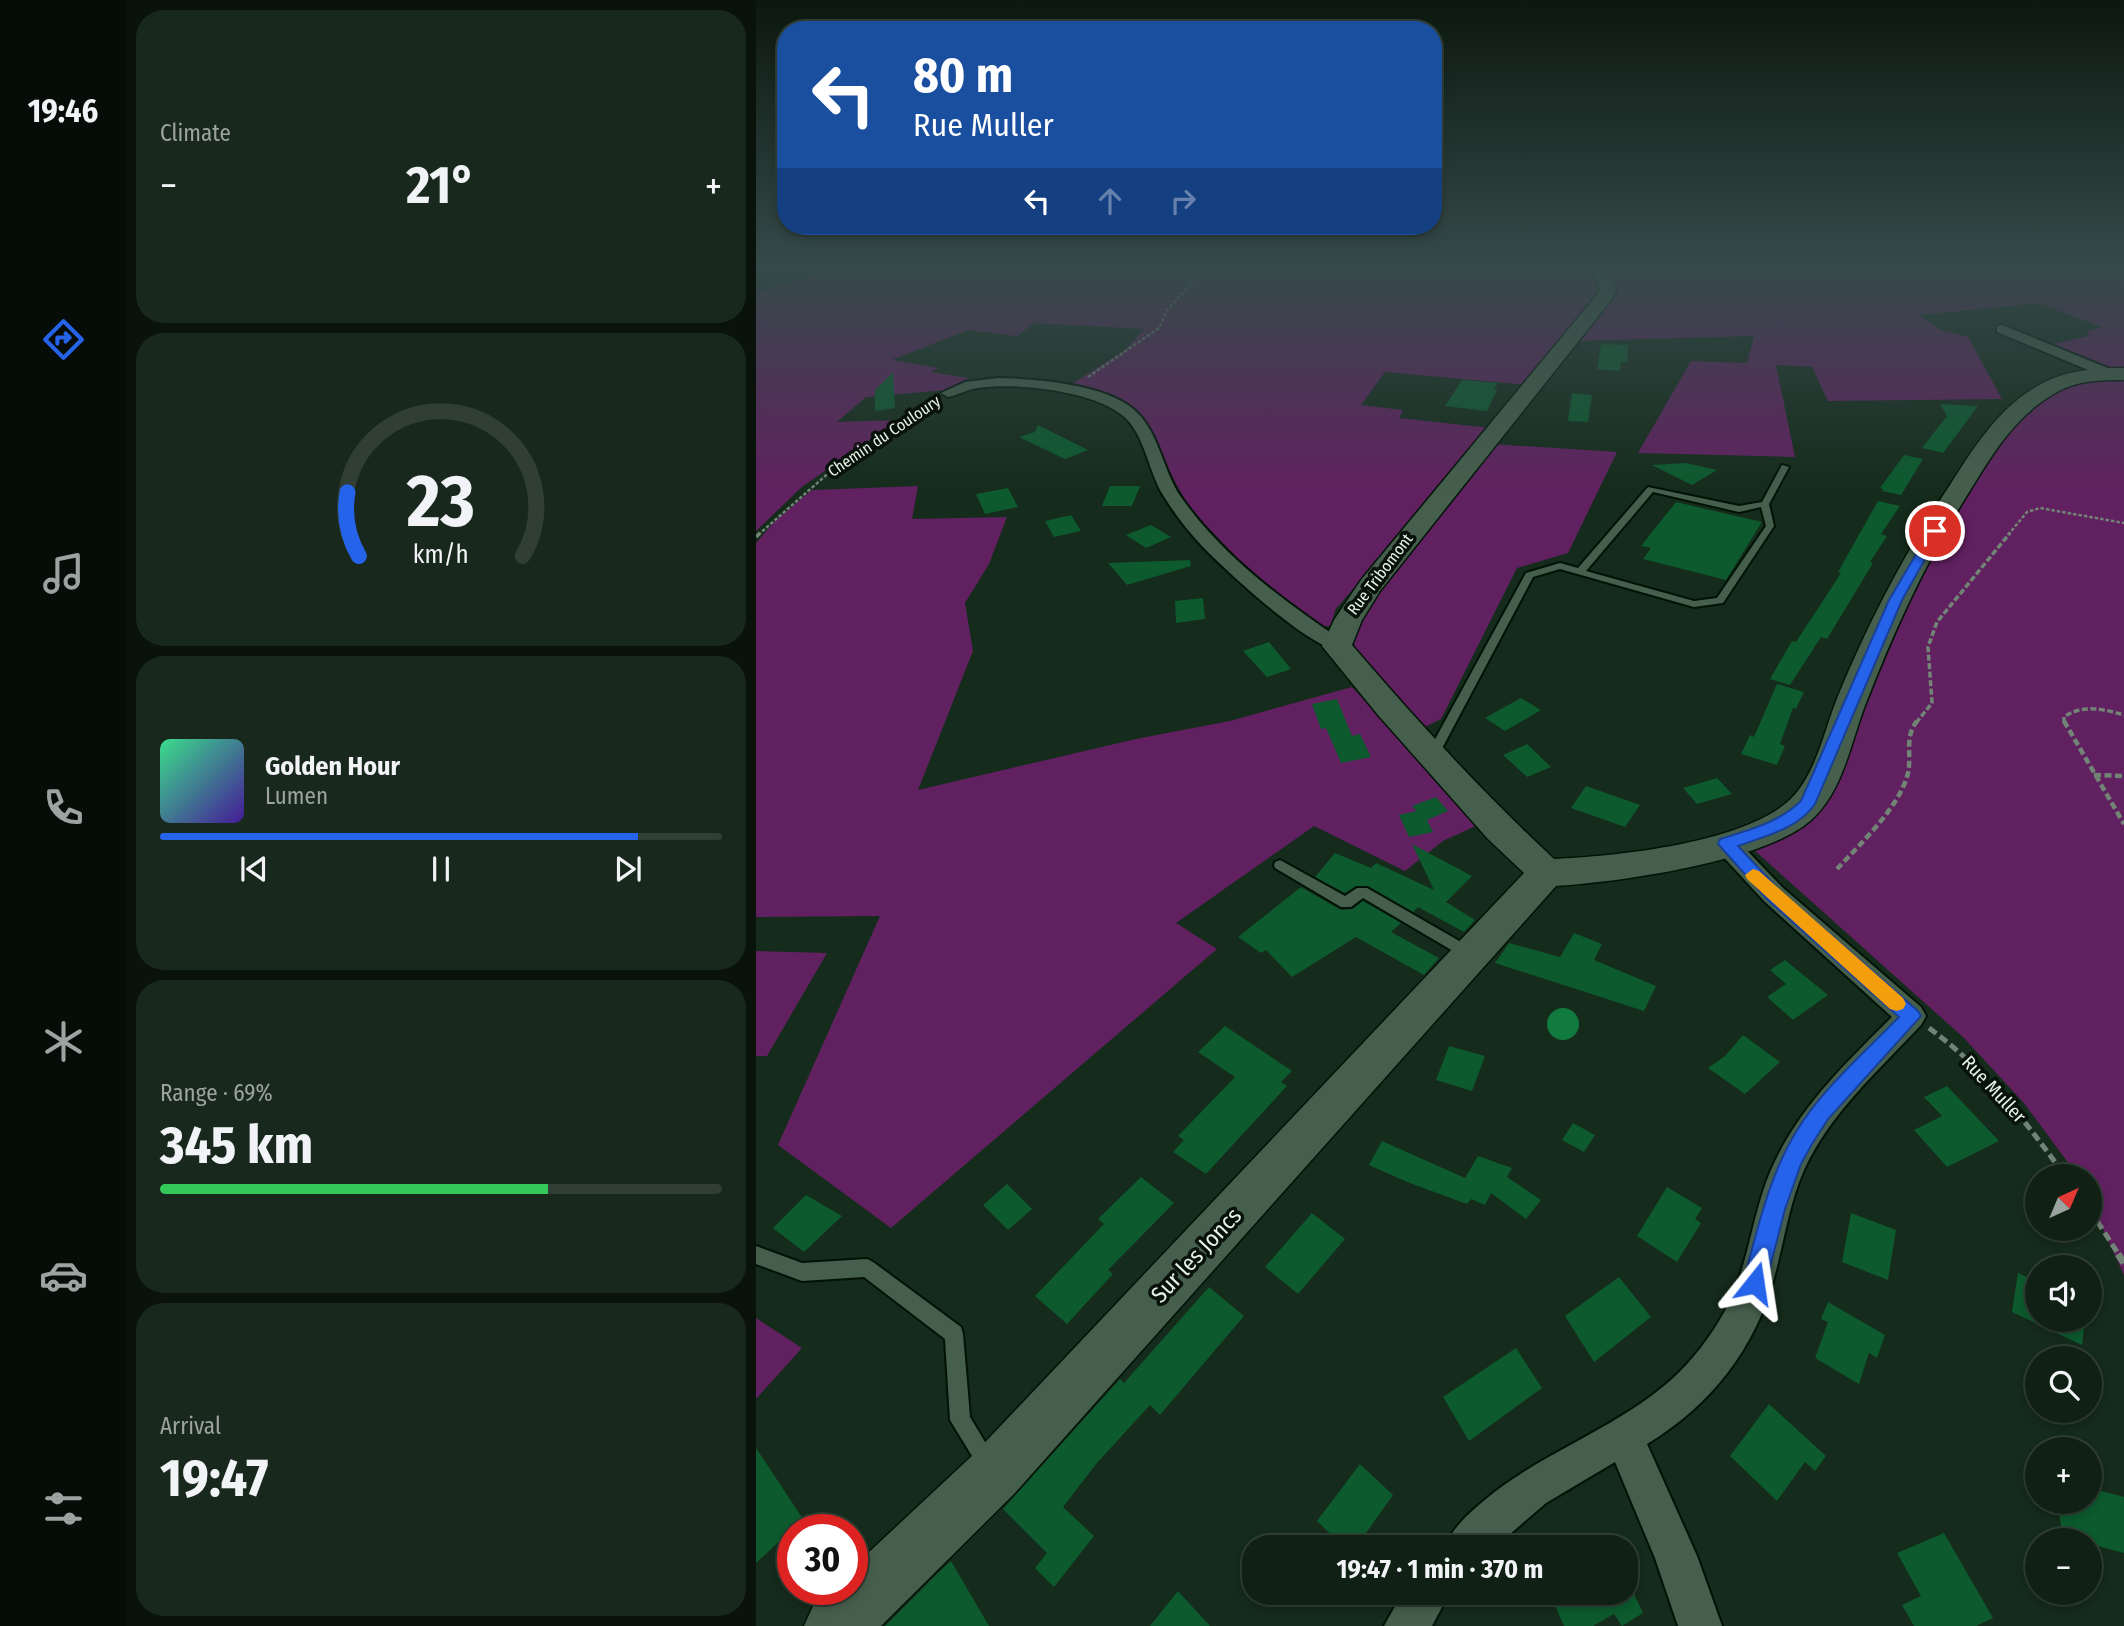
<!DOCTYPE html>
<html lang="en">
<head>
<meta charset="utf-8">
<style>
  body { margin:0; font-family:"Fira Sans Condensed",sans-serif; background:#19281d; color:#f1f3f6; height:100vh; display:flex; flex-direction:column; font-size:26px; white-space:nowrap }
  * { box-sizing:border-box; margin:0 }
  p { font-size:23px; color:#9ca3a0 }
  .icon { flex:none; width:38px; height:38px; fill:none; stroke:currentColor; stroke-width:2; stroke-linecap:round; stroke-linejoin:round }
  .map { position:relative; flex:1; overflow:hidden }
  .details { display:flex; flex-direction:column; gap:10px; padding:10px; background:#09120b; width:630px }
  .details>* { flex:none }
  .top-card { position:absolute; left:21px; top:21px; width:665px; height:214px; border-radius:28px; box-shadow:0 4px 10px #0003,0 0 0 2px #303e34; background:#1a4fa0; color:#fff; overflow:hidden }
  .needle { width:46px; rotate:44deg }
  .fabs { position:absolute; left:1269px; top:1164px; display:grid; gap:14px }
  .fabs a { display:grid; place-items:center; width:77px; height:77px; border-radius:50%; background:#102014; box-shadow:0 4px 10px #0003,0 0 0 2px #303e34; font-size:35px }
  .speed { position:absolute; left:21px; top:1514px; display:flex; gap:14px; font-size:35px; font-weight:700; text-align:center }
  .speed>* { display:grid; place-content:center; width:91px; height:91px; border-radius:50%; background:#102014; box-shadow:0 4px 10px #0003,0 0 0 2px #303e34; line-height:1 }
  .speed .limit { border:10px solid #d22; background:#fff; color:#111 }
  .pin { position:absolute; display:grid; place-items:center; width:60px; height:60px; color:#fff; margin:-30px; border:4px solid #fff; border-radius:50%; box-shadow:0 2px 7px #0007 }
  .me { position:absolute; width:77px; margin:-38px; rotate:15deg; stroke-linejoin:round; filter:drop-shadow(0 0 5px #0008) }
  .turn { display:flex; align-items:center; gap:24px; height:147px; padding:0 21px; font-size:32px }
  .turn .icon { width:91px; height:91px; stroke-width:2.5 }
  .turn b { display:block; font-size:49px; line-height:60px }
  .lanes { display:flex; align-items:center; height:66px; padding:0 21px; background:#0003; justify-content:center; gap:35px; direction:ltr }
  .lanes .off { opacity:.35 }
  .big { font-size:52px; font-weight:700; line-height:1.1 }
  .details .widget { flex:1; display:flex; flex-direction:column; justify-content:center; gap:10px; min-width:0; padding:0 24px; border-radius:28px; background:#19281d }
  .details .dial { align-items:center; gap:0 }
  .dial svg { height:182px; overflow:visible; fill:none; stroke:#303e34; stroke-width:7; stroke-linecap:round; text-anchor:middle }
  .dial text { fill:#f1f3f6; stroke:none }
  .song { display:flex; align-items:center; gap:21px }
  .cover { width:84px; height:84px; border-radius:10px; background:linear-gradient(135deg,hsl(150 70% 55%),hsl(260 70% 35%)) }
  .played { height:7px; border-radius:4px; background:linear-gradient(90deg,#2563eb 85%,#303e34 85%) }
  .keys { display:flex; justify-content:space-around; direction:ltr }
  .heat { display:flex; justify-content:space-between; align-items:center; font-size:38px; direction:ltr }
  .charge { height:10px; border-radius:5px; background:linear-gradient(90deg,#34c759 69%,#303e34 0) }
  .trip { position:absolute; left:486px; top:1535px; width:396px; height:70px; border-radius:28px; background:#102014; box-shadow:0 4px 10px #0003,0 0 0 2px #303e34; font-weight:700; line-height:70px; text-align:center }
  main { display:flex; flex:1; min-height:0 }
  .tab-bar { display:flex; flex-direction:column; width:126px; justify-content:space-around; align-items:center; background:#060d08; color:#9ca3a0 }
  .tab-bar .icon { width:49px; height:49px }
  .tab-bar .on { color:#2563eb }
  .tab-bar b { font-size:32px; color:#f1f3f6 }
  .map>svg:first-child { display:block }
  .green { fill:#612160 }
  .water { fill:#107a3f }
  .building { fill:#0c5a2e }
  .lines { fill:none; stroke-linecap:round; stroke-linejoin:round }
  .lane-casing { stroke:#011306; stroke-width:4 }
  .street-casing { stroke:#011306; stroke-width:4 }
  .secondary-casing { stroke:#011306; stroke-width:3 }
  .path-far4 { stroke:#718476; stroke-width:2.5; stroke-dasharray:3.5 2; stroke-linecap:butt }
  .path-far3 { stroke:#718476; stroke-width:3.5; stroke-dasharray:6 2.5; stroke-linecap:butt }
  .path-far2 { stroke:#718476; stroke-width:4.5; stroke-dasharray:7 3.5; stroke-linecap:butt }
  .path-far1 { stroke:#718476; stroke-width:5; stroke-dasharray:9 4.5; stroke-linecap:butt }
  .path { stroke:#718476; stroke-width:7; stroke-dasharray:11 5; stroke-linecap:butt }
  .lane { fill:#465f4c; fill-rule:evenodd }
  .street { fill:#465f4c; fill-rule:evenodd }
  .secondary { fill:#465f4c; fill-rule:evenodd }
  .route { fill:#2563eb; stroke:#184099; stroke-width:2 }
  .slow { fill:#f59e0b }
  .labels { text-anchor:middle; dominant-baseline:central; stroke-width:7; stroke-linejoin:round; paint-order:stroke }
  .far-street-label { font-size:16px; fill:#e4f2e7; stroke:#08110a }
  .street-label { font-size:19px; fill:#e4f2e7; stroke:#08110a }
  .near-street-label { font-size:23px; fill:#e4f2e7; stroke:#08110a }
</style>
</head>
<body>
<main>
<nav class="tab-bar">
<b>19:46</b>
<svg class="icon on" aria-label="directions" viewBox="0 0 24 24"><path d="M12 3l9 9-9 9-9-9zM9 14v-3h6M13 9l2 2-2 2"/></svg>
<svg class="icon" aria-label="music" viewBox="0 0 24 24"><path d="M9 18V5l10-2v13"/><circle cx="6" cy="18" r="3"/><circle cx="16" cy="16" r="3"/></svg>
<svg class="icon" aria-label="phone" viewBox="0 0 24 24"><path d="M5 4h4l2 5-3 2q2 4 5 5l2-3 5 2v4C11 20 4 13 5 4z"/></svg>
<svg class="icon" aria-label="climate" viewBox="0 0 24 24"><path d="M12 3v18M4 7l16 10M4 17L20 7"/></svg>
<svg class="icon" aria-label="car" viewBox="0 0 24 24"><path d="M5 17H2v-5l4-1 3-4h7l3 4 3 1v5h-3M9 17h6M6 11h13"/><circle cx="7" cy="17" r="2"/><circle cx="17" cy="17" r="2"/></svg>
<svg class="icon" aria-label="filters" viewBox="0 0 24 24"><path d="M4 7h16M4 17h16"/><circle cx="9" cy="7" r="2"/><circle cx="15" cy="17" r="2"/></svg>
</nav>
<section class="details">
<div class="widget"><p>Climate</p>
<div class="heat"><a>−</a><b class="big">21°</b><a>+</a></div>
</div>
<div class="widget dial"><svg viewBox="0 0 100 80">
<path d="M14 69A42 42 0 1 1 86 69"/>
<path d="M14 69A42 42 0 0 1 9 41" stroke="#2563eb"/>
<text x="50" y="56" font-size="32" font-weight="700">23</text>
<text x="50" y="72" font-size="11">km/h</text>
</svg></div>
<div class="widget">
<div class="song"><i class="cover"></i><div><b>Golden Hour</b><p>Lumen</p></div></div>
<div class="played"></div>
<div class="keys"><svg class="icon" aria-label="previous" viewBox="0 0 24 24"><path d="M18 5L8 12l10 7zM5 5v14"/></svg><svg class="icon" aria-label="pause" viewBox="0 0 24 24"><path d="M8 5v14M16 5v14"/></svg><svg class="icon" aria-label="next" viewBox="0 0 24 24"><path d="M6 5l10 7-10 7zM19 5v14"/></svg></div>
</div>
<div class="widget"><p>Range · 69%</p><b class="big">345 km</b><div class="charge"></div></div>
<div class="widget"><p>Arrival</p><b class="big">19:47</b></div>
</section>
<div class="map">
<svg width="1368" height="1626" viewBox="0 0 1368 1626">
  <rect width="100%" height="100%" fill="#152b1b"/>
  <path class="green" d="M 93,265 L 831,265 L 843,276 L 844,294 L 772,385 L 629,372 L 605,405 L 647,410 L 643,418 L 735,428 L 579,610 L 575,626 L 561,626 L 494,571 L 434,509 L 381,413 L 313,386 L 369,350 L 388,329 L 278,323 L 261,336 L 212,330 L 136,360 L 182,368 L 175,372 L 213,378 L 190,390 L 110,397 L 81,422 L 143,420 L 47,486 L 0,531 L 0,292 Z
    M 842,265 L 1368,265 L 1368,372 L 1359,372 L 1293,345 L 1332,336 L 1331,331 L 1346,327 L 1283,303 L 1163,315 L 1183,329 L 1212,337 L 1246,399 L 1072,401 L 1056,367 L 1020,365 L 1039,457 L 882,453 L 935,361 L 991,363 L 998,336 L 818,341 L 857,296 Z
    M 1368,376 L 1368,1275 L 1334,1201 L 1334,1176 L 1322,1176 L 1267,1102 L 1208,1038 L 997,849 C 1012,838 1067,804 1074,793 C 1087,775 1098,736 1107,714 C 1145,623 1215,434 1306,388 C 1325,378 1347,378 1368,376 Z
    M 735,444 L 861,452 L 812,553 L 761,568 L 685,719 L 665,729 L 601,660 L 595,623 Z
    M 162,486 L 156,519 L 251,517 L 233,564 L 209,603 L 217,651 L 162,790 L 380,739 L 474,721 L 596,687 L 724,824 L 687,841 L 649,871 L 558,826 L 420,923 L 461,949 L 135,1228 L 22,1145 L 124,916 L 0,917 L 0,543 L 20,520 L 56,490 Z
    M 0,951 L 71,953 L 11,1056 L 0,1056 Z
    M 0,1318 L 46,1348 L 0,1399 Z"/>
  <path class="water" d="M791 1024a16 16 0 1 1 32 0a16 16 0 1 1-32 0Z"/>
  <path class="building" d="M 845,344 L 872,345 L 871,362 L 865,362 L 864,371 L 841,369 Z
    M 137,372 L 139,408 L 119,411 L 119,390 Z
    M 706,380 L 742,383 L 738,389 L 741,390 L 731,411 L 689,406 Z
    M 816,393 L 836,395 L 832,422 L 812,421 Z
    M 1184,404 L 1222,406 L 1187,453 L 1166,448 L 1191,416 Z
    M 282,425 L 332,450 L 309,459 L 263,437 L 279,432 Z
    M 1148,455 L 1167,459 L 1145,495 L 1126,491 L 1127,489 L 1124,488 Z
    M 930,463 L 961,470 L 936,485 L 896,465 Z
    M 354,486 L 384,486 L 376,506 L 346,506 Z
    M 252,488 L 262,507 L 229,514 L 220,494 Z
    M 1122,501 L 1144,506 L 1125,534 L 1131,536 L 1114,562 L 1117,563 L 1071,639 L 1065,637 L 1034,685 L 1014,679 L 1036,641 L 1040,642 L 1085,573 L 1082,572 Z
    M 920,502 L 1006,522 L 970,580 L 887,559 L 895,548 L 885,546 Z
    M 315,515 L 325,531 L 298,537 L 289,521 Z
    M 395,525 L 415,537 L 390,548 L 370,535 Z
    M 434,560 L 435,566 L 371,585 L 352,563 Z
    M 447,598 L 449,619 L 420,623 L 419,601 Z
    M 513,642 L 535,669 L 511,677 L 487,651 Z
    M 1021,684 L 1048,692 L 1040,709 L 1037,708 L 1024,744 L 1029,746 L 1021,765 L 985,754 L 994,735 L 998,737 Z
    M 765,698 L 785,710 L 749,731 L 729,718 Z
    M 581,699 L 596,736 L 604,734 L 615,757 L 585,763 L 570,728 L 565,729 L 556,704 Z
    M 771,744 L 795,767 L 771,777 L 747,755 Z
    M 961,778 L 976,794 L 941,804 L 927,788 Z
    M 830,786 L 884,805 L 869,827 L 815,808 Z
    M 680,797 L 692,811 L 671,820 L 677,832 L 653,837 L 643,815 L 661,811 L 656,806 Z
    M 656,844 L 716,876 L 690,902 L 719,920 L 708,932 L 662,907 L 657,912 L 612,886 L 600,886 L 589,893 L 559,877 L 579,853 L 615,868 L 620,863 L 678,890 Z
    M 545,887 L 585,910 L 597,909 L 607,901 L 645,923 L 635,932 L 683,958 L 668,975 L 600,937 L 536,977 L 510,950 L 505,953 L 482,937 Z
    M 818,933 L 846,944 L 838,960 L 900,986 L 888,1011 L 739,963 L 753,943 L 804,957 Z
    M 1029,960 L 1072,995 L 1037,1020 L 1011,997 L 1030,984 L 1014,970 Z
    M 469,1026 L 536,1071 L 525,1082 L 531,1086 L 450,1174 L 417,1152 L 428,1140 L 422,1136 L 479,1077 L 442,1052 Z
    M 987,1035 L 1024,1062 L 989,1094 L 952,1068 L 969,1056 Z
    M 693,1046 L 729,1056 L 716,1091 L 680,1080 Z
    M 1191,1086 L 1243,1141 L 1191,1167 L 1158,1130 L 1186,1116 L 1168,1097 Z
    M 817,1123 L 839,1135 L 828,1152 L 806,1140 Z
    M 626,1141 L 709,1178 L 722,1156 L 756,1168 L 751,1177 L 785,1200 L 770,1219 L 735,1193 L 729,1205 L 715,1199 L 711,1204 L 651,1182 L 613,1165 Z
    M 385,1177 L 418,1203 L 352,1270 L 357,1274 L 311,1324 L 279,1296 L 348,1224 L 342,1219 Z
    M 251,1184 L 276,1209 L 252,1230 L 227,1205 Z
    M 911,1187 L 946,1208 L 939,1219 L 945,1223 L 921,1262 L 881,1236 Z
    M 50,1195 L 86,1216 L 48,1252 L 17,1228 Z
    M 556,1213 L 589,1239 L 542,1294 L 509,1267 Z
    M 1095,1213 L 1140,1230 L 1132,1280 L 1086,1262 Z
    M 1262,1273 L 1281,1282 L 1281,1320 L 1329,1320 L 1326,1345 L 1256,1312 Z
    M 863,1277 L 895,1317 L 838,1362 L 809,1316 Z
    M 453,1287 L 488,1316 L 404,1415 L 394,1405 L 341,1463 L 307,1507 L 338,1536 L 298,1587 L 279,1568 L 291,1553 L 247,1509 L 364,1379 L 368,1383 Z
    M 1072,1302 L 1129,1335 L 1121,1358 L 1113,1353 L 1103,1384 L 1059,1358 L 1072,1322 L 1065,1319 Z
    M 760,1348 L 786,1388 L 713,1441 L 687,1397 Z
    M 1013,1404 L 1070,1456 L 1059,1471 L 1049,1462 L 1021,1501 L 974,1456 Z
    M 0,1448 L 47,1519 L 0,1563 Z
    M 604,1464 L 637,1495 L 600,1547 L 588,1547 L 561,1521 Z
    M 1334,1488 L 1368,1497 L 1368,1553 L 1334,1544 L 1334,1540 L 1306,1536 L 1302,1502 L 1334,1502 Z
    M 1188,1533 L 1237,1618 L 1220,1626 L 1158,1626 L 1146,1605 L 1165,1596 L 1141,1553 Z
    M 195,1561 L 233,1626 L 129,1626 L 183,1572 Z
    M 422,1591 L 454,1626 L 394,1626 Z
    M 793,1592 L 877,1592 L 887,1613 L 866,1626 L 858,1614 L 837,1626 L 808,1626 Z"/>
  <g class="lines">
    <defs>
      <path id="lane" d="M 1026,465 L 1033,467 L 1013,504 L 1018,526 L 967,603 L 938,607 L 804,569 L 777,577 L 683,754 L 677,758 L 673,757 L 671,754 L 770,573 L 804,563 L 822,568 L 892,487 L 983,506 L 1006,502 ZM 897,492 L 983,512 L 1005,507 L 1010,526 L 961,598 L 938,601 L 830,571 Z
        M 524,860 L 589,896 L 601,888 L 611,888 L 719,950 L 721,954 L 719,958 L 714,959 L 709,958 L 607,898 L 595,907 L 585,907 L 519,868 L 518,865 L 519,862 Z
        M 0,1246 L 46,1263 L 111,1259 L 117,1262 L 205,1327 L 207,1334 L 214,1417 L 241,1462 L 238,1469 L 231,1472 L 224,1469 L 194,1420 L 189,1339 L 108,1277 L 46,1281 L 0,1264 Z"/>
      <path id="street" d="M 1246,325 L 1359,371 L 1361,374 L 1359,377 L 1349,377 L 1241,332 L 1241,326 Z
        M 242,378 C 280,379 346,384 376,408 C 403,429 406,470 425,497 C 467,557 528,601 588,642 L 591,646 L 588,650 C 562,657 466,567 446,546 C 431,530 418,513 407,495 C 392,471 389,433 366,415 C 337,391 259,382 222,388 C 212,389 202,395 192,397 L 185,393 L 209,382 Z
        M 970,835 L 979,838 L 1027,888 L 1165,1007 L 1170,1016 L 1165,1025 C 1124,1069 1074,1113 1048,1170 C 1033,1204 1028,1242 1018,1278 C 999,1349 954,1406 891,1444 L 941,1556 L 966,1626 L 922,1626 L 899,1558 L 859,1462 L 790,1503 L 739,1547 L 689,1547 C 697,1527 713,1513 730,1499 C 792,1447 877,1424 932,1363 C 950,1343 967,1318 978,1292 C 994,1253 998,1209 1015,1170 C 1042,1108 1089,1064 1136,1017 L 1009,902 L 961,850 L 957,844 L 961,838 Z
        M 647,1592 L 694,1592 L 676,1626 L 628,1626 Z"/>
      <path id="secondary" d="M 827,265 L 845,265 L 853,274 L 860,290 L 856,299 L 624,591 L 606,620 L 596,645 C 660,720 726,792 798,859 C 861,856 979,844 1029,804 C 1059,781 1068,730 1082,696 C 1113,621 1149,552 1194,485 C 1219,446 1243,407 1285,384 C 1311,370 1340,368 1368,368 L 1368,380 C 1345,380 1322,380 1301,392 C 1261,414 1238,451 1215,489 C 1172,557 1139,628 1110,703 C 1095,741 1087,793 1054,821 C 1006,862 864,882 800,886 L 258,1494 L 125,1626 L 48,1626 L 58,1604 L 73,1589 L 96,1589 L 96,1568 L 218,1454 L 768,873 L 732,839 L 622,715 L 566,646 L 578,620 L 605,580 L 839,297 L 844,290 L 838,276 Z"/>
    </defs>
    <use href="#lane" class="lane-casing"/>
    <use href="#street" class="street-casing"/>
    <use href="#secondary" class="secondary-casing"/>
    <path class="path-far4" d="M 332,377 L 403,328 L 411,310 L 434,285 L 442,265
      M 2,535 L 84,463 L 180,400
      M 1252,535 L 1271,512 L 1284,508 L 1368,523"/>
    <path class="path-far3" d="M 0,537 L 4,533
      M 1160,723 L 1176,703 L 1172,647 L 1181,622 L 1254,533
      M 1308,723 L 1308,717 C 1326,704 1348,709 1368,715"/>
    <path class="path-far2" d="M 1308,721 L 1368,824
      M 1338,775 L 1368,776
      M 1081,869 C 1104,844 1144,807 1152,773 C 1156,755 1148,737 1161,721"/>
    <path class="path-far1" d="M 1173,1028 C 1229,1069 1269,1120 1309,1176
      M 1334,1210 L 1363,1255"/>
    <path class="path" d="M 1362,1254 L 1368,1263"/>
    <use href="#lane" class="lane"/>
    <use href="#street" class="street"/>
    <use href="#secondary" class="secondary"/>
  </g>
  <linearGradient id="sky" x2="0" y2="1"><stop stop-color="#0c180f"/><stop offset="0.54" stop-color="#354a4a"/><stop offset="1" stop-color="#354a4a" stop-opacity="0"/></linearGradient>
  <rect width="1368" height="493" fill="url(#sky)"/>
  <path class="route" d="M 1175,529 L 1185,531 L 1146,600 L 1059,804 C 1042,829 1009,836 982,846 L 1024,891 L 1162,1011 L 1165,1016 L 1072,1119 L 1056,1144 L 1045,1164 L 1029,1209 L 1010,1283 L 1007,1291 L 999,1295 L 990,1291 L 987,1283 C 1001,1232 1012,1178 1040,1132 C 1066,1089 1108,1053 1143,1017 L 1012,900 L 962,844 L 964,839 C 993,830 1022,823 1045,801 L 1133,600 Z"/>
  <path class="slow" d="M 997,869 L 1003,871 L 1147,998 L 1150,1004 L 1147,1009 L 1141,1011 L 1134,1009 L 991,879 L 989,875 Z"/>
  <g class="labels">
    <g class="far-street-label">
      <text transform="translate(128 436) rotate(-34)">Chemin du Couloury</text>
      <text transform="translate(624 574) rotate(-53)">Rue Tribomont</text>
    </g>
    <g class="street-label">
      <text transform="translate(1238 1089) rotate(47)">Rue Muller</text>
    </g>
    <g class="near-street-label">
      <text transform="translate(440 1255) rotate(-47)">Sur les Joncs</text>
    </g>
  </g>
</svg>
<div class="fabs">
<a><svg class="needle" viewBox="-14 -14 28 28"><path d="M0-13l5 13h-10z" fill="#e53935"/><path d="M0 13l5-13h-10z" fill="#9ca3a0"/></svg></a>
<a><svg class="icon" aria-label="sound" viewBox="0 0 24 24"><path d="M4 9h4l5-4v14l-5-4H4zM17 9q2 3 0 6"/></svg></a>
<a><svg class="icon" aria-label="search" viewBox="0 0 24 24"><circle cx="10" cy="10" r="6"/><path d="M15 15l6 6"/></svg></a>
<a>+</a>
<a>−</a>
</div>
<div class="speed"><div class="limit">30</div></div>
<div class="pin" style="left:1179px;top:531px;background:#d93025"><svg class="icon" aria-label="arrive" viewBox="0 0 24 24"><path d="M6 21V4h12l-3 4 3 4H6"/></svg></div>
<svg class="me" style="left:999px;top:1283px" viewBox="-20 -20 40 40"><path d="M0-17L14 15 0 8-14 15z" fill="#2563eb" stroke="#fff" stroke-width="4"/></svg>
<div class="trip">19:47 · 1 min · 370 m</div>
<div class="top-card">
<div class="turn"><svg class="icon" aria-label="left" viewBox="0 0 24 24"><path d="M17 20v-9H6M10 6l-5 5 5 5"/></svg><div><b>80 m</b>Rue Muller</div></div>
<div class="lanes"><svg class="icon" aria-label="left" viewBox="0 0 24 24"><path d="M17 20v-9H6M10 6l-5 5 5 5"/></svg><svg class="icon off" aria-label="ahead" viewBox="0 0 24 24"><path d="M12 20V5M6 11l6-6 6 6"/></svg><svg class="icon off" aria-label="right" viewBox="0 0 24 24"><path d="M7 20v-9h11M14 6l5 5-5 5"/></svg></div>
</div>
</div>
</main>
</body>
</html>
